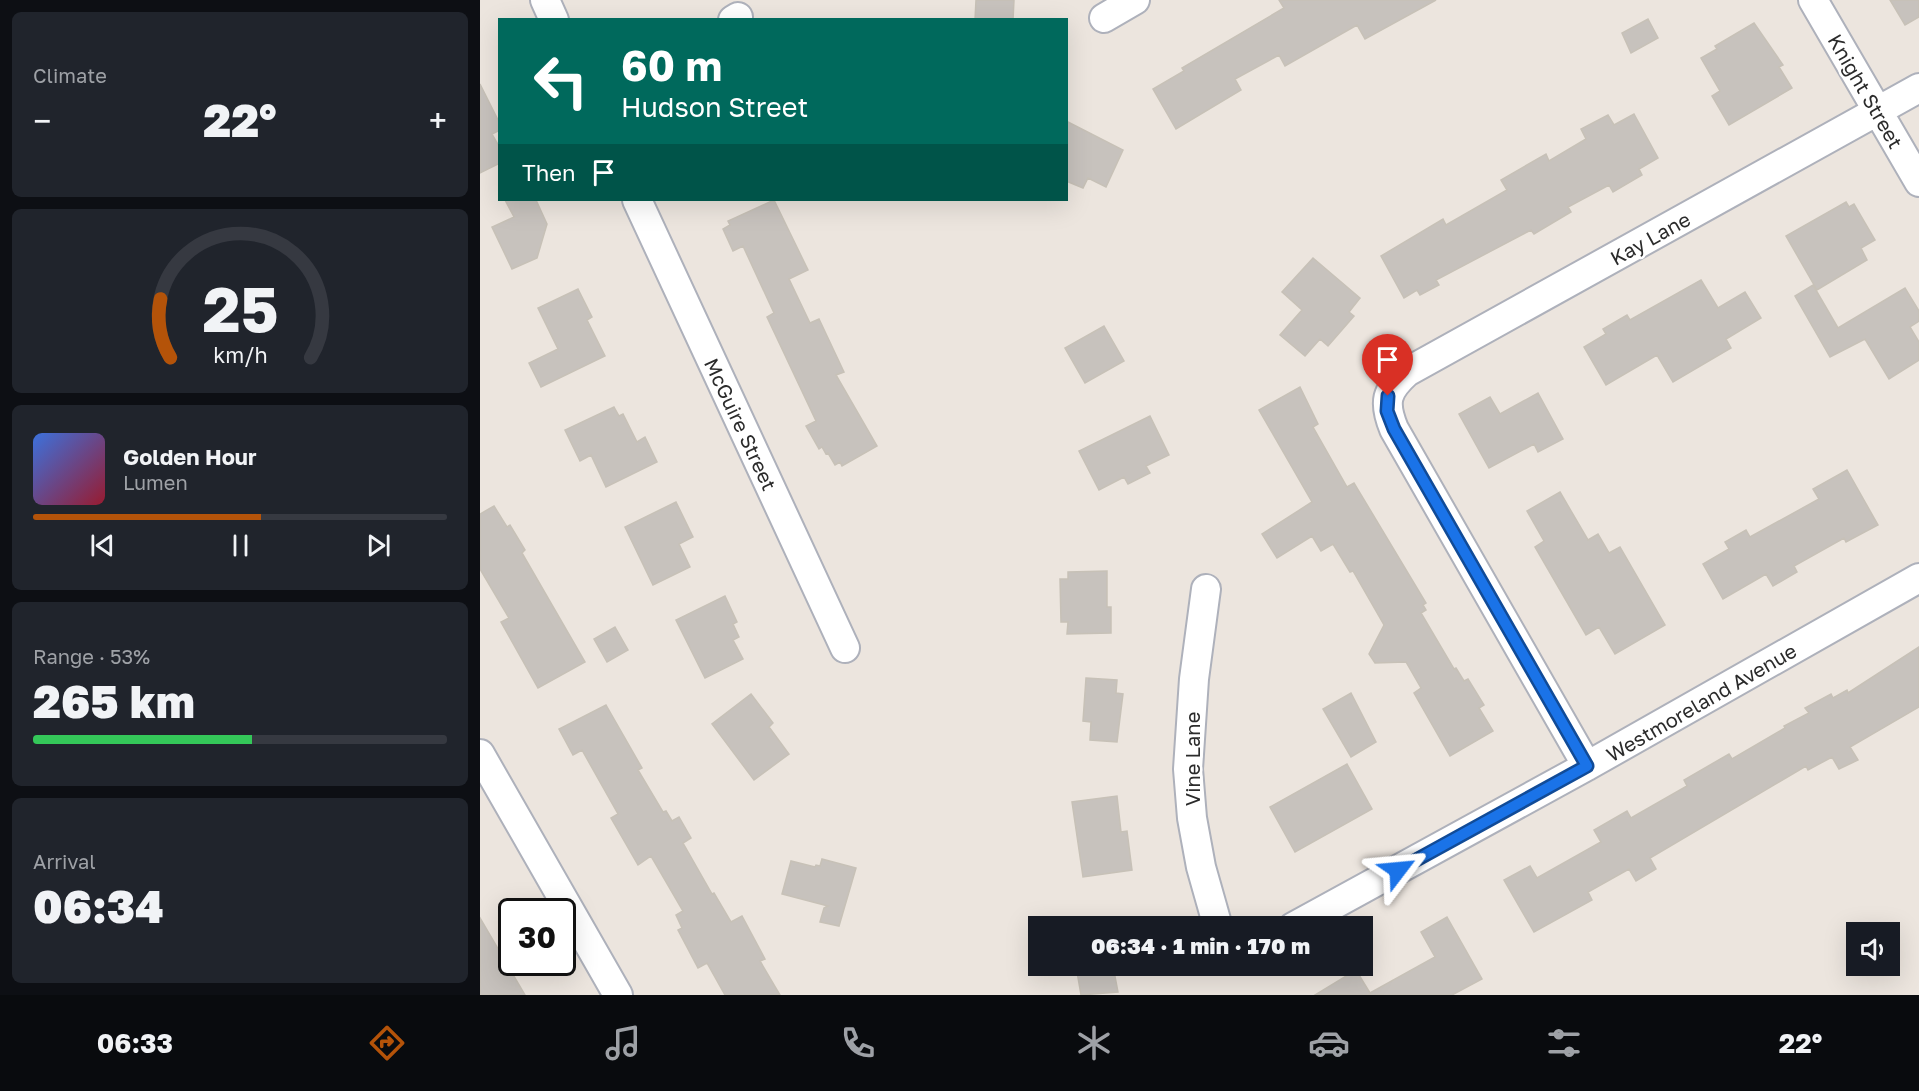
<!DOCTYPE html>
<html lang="en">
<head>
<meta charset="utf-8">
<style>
  body { margin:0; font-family:"Golos Text",sans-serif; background:#20242c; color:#f1f3f6; height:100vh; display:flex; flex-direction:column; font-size:22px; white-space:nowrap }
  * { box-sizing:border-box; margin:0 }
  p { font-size:20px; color:#9ea1a6 }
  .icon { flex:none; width:33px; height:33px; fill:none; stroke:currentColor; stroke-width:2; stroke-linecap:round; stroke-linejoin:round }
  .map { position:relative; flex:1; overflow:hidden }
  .panel { display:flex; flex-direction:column; gap:12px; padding:12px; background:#0d0f14; width:480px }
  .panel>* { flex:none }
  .top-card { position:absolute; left:18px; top:18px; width:570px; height:183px; border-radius:0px; box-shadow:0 6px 24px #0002; background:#00695c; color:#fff; overflow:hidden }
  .fabs { position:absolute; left:1366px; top:922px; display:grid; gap:12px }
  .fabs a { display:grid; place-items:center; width:54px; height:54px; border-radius:0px; background:#171b24; box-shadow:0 6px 24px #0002; font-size:30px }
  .speed { position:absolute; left:18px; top:898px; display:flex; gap:12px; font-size:30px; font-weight:700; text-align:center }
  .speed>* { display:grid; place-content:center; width:78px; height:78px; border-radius:50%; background:#171b24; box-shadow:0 6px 24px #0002; line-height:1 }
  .speed .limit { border:3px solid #111; border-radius:9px; background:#fff; color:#111 }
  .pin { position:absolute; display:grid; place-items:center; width:51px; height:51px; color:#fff; margin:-62px -26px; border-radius:50% 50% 50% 0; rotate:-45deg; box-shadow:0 0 6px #0007 }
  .pin .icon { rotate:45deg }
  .me { position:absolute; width:66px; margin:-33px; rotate:61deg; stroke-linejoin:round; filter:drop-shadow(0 0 4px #0008) }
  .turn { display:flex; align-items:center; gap:21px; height:126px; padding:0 24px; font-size:27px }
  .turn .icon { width:78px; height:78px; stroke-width:2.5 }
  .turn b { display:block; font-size:42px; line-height:51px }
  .then { display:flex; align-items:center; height:57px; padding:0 24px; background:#0003; gap:12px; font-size:22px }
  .big { font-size:45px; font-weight:800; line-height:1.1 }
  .panel .widget { flex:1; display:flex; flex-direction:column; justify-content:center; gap:9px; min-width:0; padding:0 21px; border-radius:9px; background:#20242c }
  .panel .dial { align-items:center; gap:0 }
  .dial svg { height:156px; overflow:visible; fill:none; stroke:#363941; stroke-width:7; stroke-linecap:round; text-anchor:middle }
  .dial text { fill:#f1f3f6; stroke:none }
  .song { display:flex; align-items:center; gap:18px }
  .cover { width:72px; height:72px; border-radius:9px; background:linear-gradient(135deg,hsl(220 70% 55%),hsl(350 70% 35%)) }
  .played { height:6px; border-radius:3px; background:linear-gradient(90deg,#b45309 55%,#363941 55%) }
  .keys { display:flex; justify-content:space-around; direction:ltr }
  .heat { display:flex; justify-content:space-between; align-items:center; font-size:33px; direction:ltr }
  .charge { height:9px; border-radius:4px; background:linear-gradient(90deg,#34c759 53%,#363941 0) }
  .trip { position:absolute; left:548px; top:916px; width:345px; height:60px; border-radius:0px; background:#171b24; box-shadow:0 6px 24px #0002; font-weight:800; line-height:60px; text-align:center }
  .dock { display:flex; height:96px; justify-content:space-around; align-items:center; background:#090b0e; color:#9ea1a6 }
  .dock .icon { width:42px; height:42px }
  .dock .active { color:#b45309 }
  .dock b { font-size:27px; color:#f1f3f6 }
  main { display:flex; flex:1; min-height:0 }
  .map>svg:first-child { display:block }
  .building { fill:#c7c2bd; stroke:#c7c1b7; stroke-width:1.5 }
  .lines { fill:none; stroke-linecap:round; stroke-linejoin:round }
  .street-casing { stroke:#aeb1bb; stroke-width:32 }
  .street { stroke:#fff; stroke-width:28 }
  .route-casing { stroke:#114b97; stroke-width:15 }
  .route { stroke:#1a73e8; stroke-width:10 }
  .labels { text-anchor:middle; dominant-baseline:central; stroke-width:5; stroke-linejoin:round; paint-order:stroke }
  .street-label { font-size:20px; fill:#2b2b2b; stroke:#fff }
</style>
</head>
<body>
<main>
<section class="panel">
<div class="widget"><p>Climate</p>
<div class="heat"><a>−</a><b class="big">22°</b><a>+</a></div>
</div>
<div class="widget dial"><svg viewBox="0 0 100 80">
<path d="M14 69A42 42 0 1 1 86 69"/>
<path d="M14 69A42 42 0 0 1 9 39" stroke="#b45309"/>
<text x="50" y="56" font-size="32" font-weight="700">25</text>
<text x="50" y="72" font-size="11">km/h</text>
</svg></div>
<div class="widget">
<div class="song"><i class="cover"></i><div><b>Golden Hour</b><p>Lumen</p></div></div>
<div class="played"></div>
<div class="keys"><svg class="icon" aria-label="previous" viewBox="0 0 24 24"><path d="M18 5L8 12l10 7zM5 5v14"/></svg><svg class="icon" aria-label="pause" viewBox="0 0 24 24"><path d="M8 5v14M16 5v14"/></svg><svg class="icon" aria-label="next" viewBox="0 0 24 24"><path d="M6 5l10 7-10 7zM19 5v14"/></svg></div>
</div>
<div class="widget"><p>Range · 53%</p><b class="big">265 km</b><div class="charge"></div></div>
<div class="widget"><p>Arrival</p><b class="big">06:34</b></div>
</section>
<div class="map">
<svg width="1439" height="995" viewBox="0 0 1439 995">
  <rect width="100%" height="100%" fill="#ece5de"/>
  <path class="building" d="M 496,0 L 534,0 L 533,20 L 495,20 Z
    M 799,0 L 956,0 L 885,39 L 877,25 L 805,66 L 799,55 L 755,79 L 761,90 L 696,129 L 673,89 L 704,71 L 702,68 L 804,8 Z
    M 1410,0 L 1439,0 L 1439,17 L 1425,25 Z
    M 1168,19 L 1178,38 L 1151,53 L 1142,33 Z
    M 1274,23 L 1303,65 L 1299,67 L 1312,88 L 1249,125 L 1232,96 L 1240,91 L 1221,58 L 1237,49 L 1235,46 Z
    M 0,84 L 20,124 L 20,130 L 12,134 L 20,148 L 20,163 L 0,173 Z
    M 1154,114 L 1178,158 L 1159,169 L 1162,175 L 1133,192 L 1129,185 L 1088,207 L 1091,212 L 1054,234 L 1051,230 L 956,280 L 959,285 L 940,295 L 937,290 L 924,298 L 901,256 L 963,219 L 966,225 L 1027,190 L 1021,180 L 1066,154 L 1069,161 L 1106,139 L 1101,129 L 1128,115 L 1134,125 Z
    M 586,121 L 643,150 L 626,187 L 608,178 L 603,188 L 586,181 Z
    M 25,200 L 56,200 L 67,224 L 57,258 L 32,269 L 12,227 L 34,217 Z
    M 294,200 L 328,270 L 309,279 L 330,323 L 339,319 L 364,372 L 356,375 L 397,446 L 362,466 L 360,462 L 355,465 L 348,453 L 346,454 L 342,447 L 339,449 L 326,426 L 336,421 L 287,317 L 294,313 L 263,246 L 253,251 L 243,229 L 250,225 L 248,221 Z
    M 1366,202 L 1369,207 L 1374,204 L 1395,240 L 1381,248 L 1387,260 L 1337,290 L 1306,236 Z
    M 833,258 L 880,298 L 869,312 L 874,316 L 848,346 L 840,339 L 825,356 L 800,335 L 822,310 L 802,292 Z
    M 1221,280 L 1238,308 L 1265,292 L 1281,318 L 1246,339 L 1251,348 L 1193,382 L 1177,355 L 1126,385 L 1104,347 L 1126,334 L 1123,329 L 1147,315 L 1150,320 Z
    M 1333,285 L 1358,328 L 1425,288 L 1439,311 L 1439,321 L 1430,327 L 1439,342 L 1439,360 L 1409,379 L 1385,339 L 1350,357 L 1315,296 Z
    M 98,289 L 112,317 L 107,320 L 125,356 L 61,387 L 49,363 L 78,349 L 58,308 Z
    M 624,326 L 644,361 L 605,383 L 585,348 Z
    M 820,387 L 838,424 L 833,427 L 867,487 L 874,483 L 946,603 L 943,605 L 946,610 L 941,613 L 974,669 L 976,668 L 984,681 L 988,679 L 1004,705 L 999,708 L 1013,731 L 970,756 L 934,693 L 941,688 L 926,662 L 895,663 L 889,654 L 904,625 L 873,571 L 870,572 L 853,544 L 841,551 L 832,536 L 797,558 L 782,534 L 832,502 L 779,410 Z
    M 1058,393 L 1083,439 L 1058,452 L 1054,444 L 1009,468 L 979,414 L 1010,397 L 1020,414 Z
    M 134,407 L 139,416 L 143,414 L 157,442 L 165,437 L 177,462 L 126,487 L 111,455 L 100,461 L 85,430 Z
    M 670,416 L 689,455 L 666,466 L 670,473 L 648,484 L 644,477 L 619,490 L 599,451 Z
    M 1367,470 L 1398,525 L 1366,542 L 1364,538 L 1314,566 L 1317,572 L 1293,586 L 1286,574 L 1243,599 L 1223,564 L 1249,549 L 1245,542 L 1266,530 L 1270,537 L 1339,499 L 1333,489 Z
    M 1080,492 L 1108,540 L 1118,534 L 1129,553 L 1140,547 L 1185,625 L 1135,654 L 1119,627 L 1106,635 L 1055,547 L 1064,541 L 1047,511 Z
    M 196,502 L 213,537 L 199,544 L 210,567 L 173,585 L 145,527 Z
    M 14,506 L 27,527 L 30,525 L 45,550 L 42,553 L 105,662 L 58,688 L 21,622 L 29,618 L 0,569 L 0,514 Z
    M 627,571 L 627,607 L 631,607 L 631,633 L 587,634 L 588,622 L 581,622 L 580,579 L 588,579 L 588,572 Z
    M 245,596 L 257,622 L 253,624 L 259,637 L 253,640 L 263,659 L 225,678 L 196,620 Z
    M 135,627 L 148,650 L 127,662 L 114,639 Z
    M 1439,647 L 1439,707 L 1370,747 L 1378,760 L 1359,769 L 1352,757 L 1328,770 L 1326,766 L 1170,858 L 1176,869 L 1156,881 L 1149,869 L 1108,892 L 1112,900 L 1054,932 L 1024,880 L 1050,866 L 1057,878 L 1121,842 L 1114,830 L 1147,811 L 1151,818 L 1207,786 L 1204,780 L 1249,754 L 1252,759 L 1305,728 L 1304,726 L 1329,713 L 1325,708 L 1351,694 L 1353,698 L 1367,690 L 1368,693 Z
    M 606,678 L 637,680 L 636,693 L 643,694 L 637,742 L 610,740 L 611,722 L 603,721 Z
    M 871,693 L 896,742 L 871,757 L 843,709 Z
    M 271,694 L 293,723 L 289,727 L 309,754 L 274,780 L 232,724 Z
    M 126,705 L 162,768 L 158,770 L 183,812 L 186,811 L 192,821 L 199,817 L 211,838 L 203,843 L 232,894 L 234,893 L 251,922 L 262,916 L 285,959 L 280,961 L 300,995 L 245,995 L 227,963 L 218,968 L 198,930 L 202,928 L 196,915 L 203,911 L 171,856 L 158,865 L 131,818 L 138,814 L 102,750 L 93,755 L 79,729 Z
    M 867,764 L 892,809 L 815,852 L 790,807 Z
    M 637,796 L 641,832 L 647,831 L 652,870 L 603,877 L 592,802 Z
    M 342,859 L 376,868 L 359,926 L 340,922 L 344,908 L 348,906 L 302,894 L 311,861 L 335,867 L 336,865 L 340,866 Z
    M 967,917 L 1002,979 L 972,995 L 835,995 L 876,970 L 890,993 L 955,957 L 941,932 Z
    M 0,918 L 45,995 L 0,995 Z
    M 596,966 L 633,966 L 638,992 L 601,995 Z"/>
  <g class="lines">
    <defs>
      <path id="street" d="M 65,0 L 74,20
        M 1333,0 L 1439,182
        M 624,18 L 655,0
        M 253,20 L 258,17
        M 157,200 L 365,648
        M 726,589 L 714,679 L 708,769 L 712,818 L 721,867 L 738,927
        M 0,754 L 138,995
        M 1107,766 L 914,429 C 903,402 906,391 927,372 L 1439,88
        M 813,927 L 1107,766 L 1439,578"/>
    </defs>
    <use href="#street" class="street-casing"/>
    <use href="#street" class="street"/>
  </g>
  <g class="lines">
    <defs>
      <path id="route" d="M 908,396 L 907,411 L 914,429 L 1107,766 L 918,870"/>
    </defs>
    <use href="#route" class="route-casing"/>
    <use href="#route" class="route"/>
  </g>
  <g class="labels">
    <g class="street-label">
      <text transform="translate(1386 91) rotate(60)">Knight Street</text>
      <text transform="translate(1170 238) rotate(-29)">Kay Lane</text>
      <text transform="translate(261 424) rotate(65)">McGuire Street</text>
      <text transform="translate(1221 702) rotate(-30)">Westmoreland Avenue</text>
      <text transform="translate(712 759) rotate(-90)">Vine Lane</text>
    </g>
  </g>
</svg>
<div class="fabs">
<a><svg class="icon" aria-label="sound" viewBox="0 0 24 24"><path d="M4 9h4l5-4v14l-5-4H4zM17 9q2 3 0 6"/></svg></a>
</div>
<div class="speed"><div class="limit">30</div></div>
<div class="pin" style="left:908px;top:396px;background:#d93025"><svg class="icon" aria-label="arrive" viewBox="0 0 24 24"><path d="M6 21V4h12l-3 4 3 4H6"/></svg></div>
<svg class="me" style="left:918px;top:870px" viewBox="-20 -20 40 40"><path d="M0-17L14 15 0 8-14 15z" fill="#1a73e8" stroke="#fff" stroke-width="4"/></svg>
<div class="trip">06:34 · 1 min · 170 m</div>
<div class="top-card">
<div class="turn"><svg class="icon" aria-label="left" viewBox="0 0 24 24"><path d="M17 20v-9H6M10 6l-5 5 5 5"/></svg><div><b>60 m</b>Hudson Street</div></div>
<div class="then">Then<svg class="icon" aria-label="arrive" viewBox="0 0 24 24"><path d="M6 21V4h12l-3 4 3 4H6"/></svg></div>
</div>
</div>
</main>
<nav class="dock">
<b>06:33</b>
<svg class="icon active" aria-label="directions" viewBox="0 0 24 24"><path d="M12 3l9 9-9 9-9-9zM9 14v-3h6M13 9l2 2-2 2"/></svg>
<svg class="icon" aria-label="music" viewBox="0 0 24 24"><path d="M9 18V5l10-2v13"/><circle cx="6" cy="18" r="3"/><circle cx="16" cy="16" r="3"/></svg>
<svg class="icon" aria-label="phone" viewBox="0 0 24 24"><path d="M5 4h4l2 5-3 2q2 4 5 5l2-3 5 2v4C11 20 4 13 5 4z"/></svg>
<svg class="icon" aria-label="climate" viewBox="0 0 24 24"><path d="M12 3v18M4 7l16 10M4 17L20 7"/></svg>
<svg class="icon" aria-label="car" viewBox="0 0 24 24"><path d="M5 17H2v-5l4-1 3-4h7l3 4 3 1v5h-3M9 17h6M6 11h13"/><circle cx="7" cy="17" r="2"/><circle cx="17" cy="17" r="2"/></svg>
<svg class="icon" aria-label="filters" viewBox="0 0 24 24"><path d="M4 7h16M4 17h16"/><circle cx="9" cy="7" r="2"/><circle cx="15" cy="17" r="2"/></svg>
<b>22°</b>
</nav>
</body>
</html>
